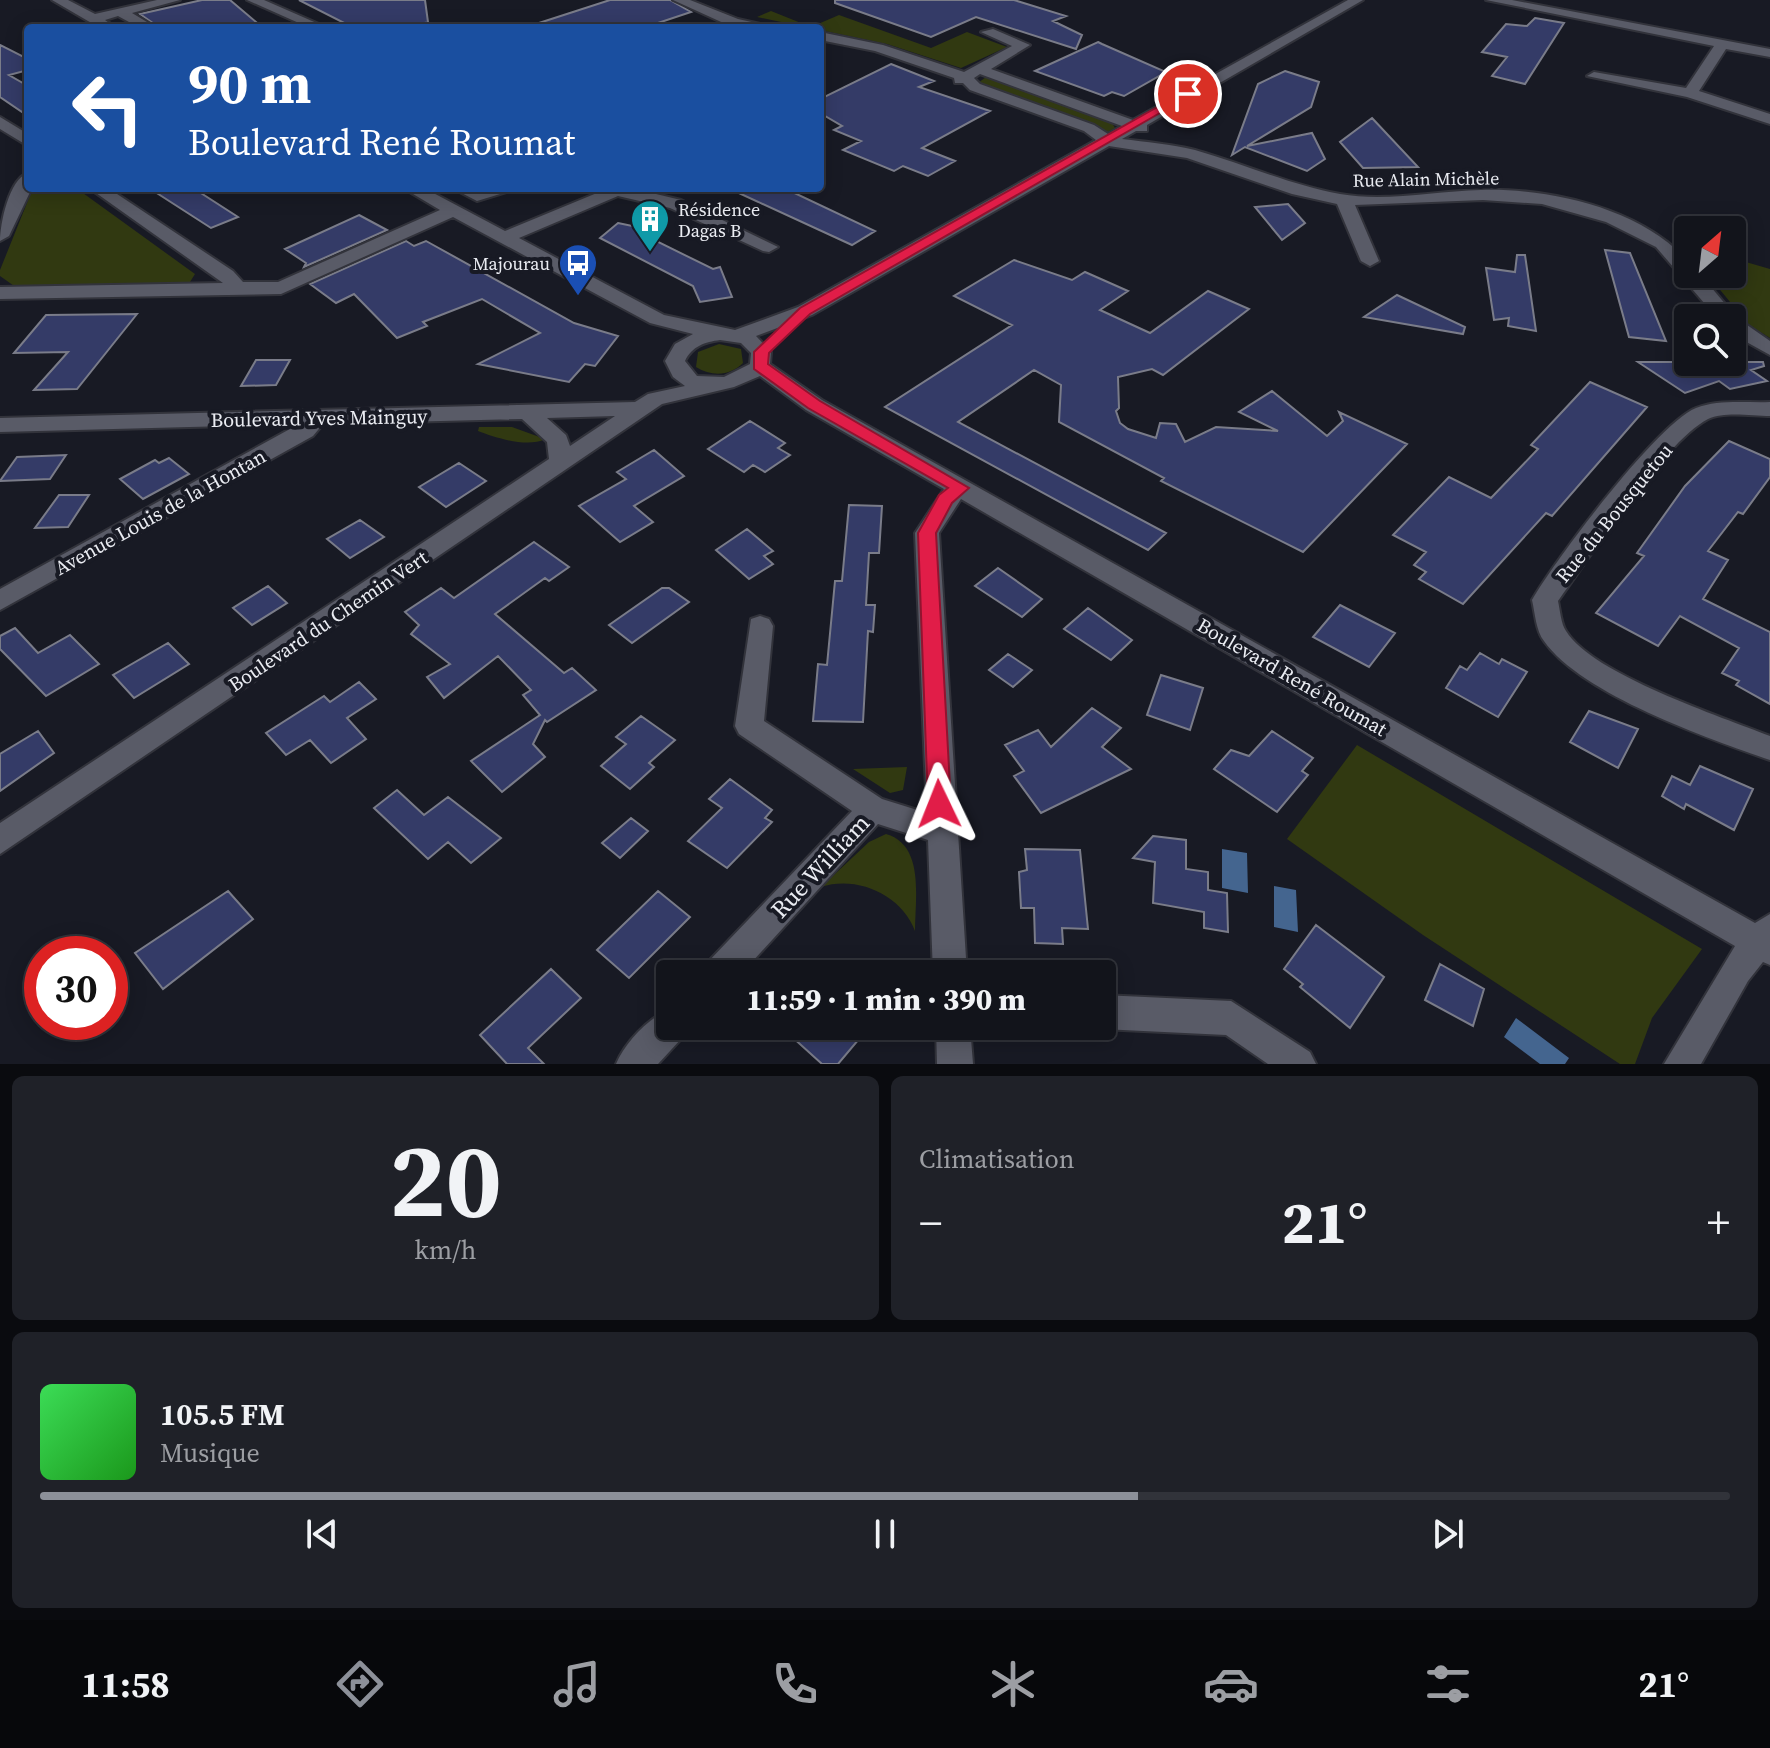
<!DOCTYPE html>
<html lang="fr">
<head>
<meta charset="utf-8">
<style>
  body { margin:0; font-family:"Source Serif 4",serif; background:#1f2128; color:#f1f3f6; height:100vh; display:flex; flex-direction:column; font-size:30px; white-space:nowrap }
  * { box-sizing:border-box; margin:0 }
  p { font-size:26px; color:#9c9ea3 }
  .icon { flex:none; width:44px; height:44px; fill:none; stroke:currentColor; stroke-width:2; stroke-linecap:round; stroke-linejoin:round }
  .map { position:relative; height:1064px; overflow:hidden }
  .details { display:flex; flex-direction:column; gap:12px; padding:12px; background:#0a0b0f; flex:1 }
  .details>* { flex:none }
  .hud { position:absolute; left:24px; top:24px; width:800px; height:168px; border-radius:8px; box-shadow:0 4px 20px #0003,0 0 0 2px #31333a; background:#1a4fa0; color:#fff; overflow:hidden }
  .needle { width:52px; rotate:28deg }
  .tools { position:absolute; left:1674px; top:216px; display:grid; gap:16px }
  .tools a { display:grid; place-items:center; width:72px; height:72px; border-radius:8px; background:#12141b; box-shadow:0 4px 20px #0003,0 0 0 2px #31333a; font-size:40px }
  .speed { position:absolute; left:24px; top:936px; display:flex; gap:16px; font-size:40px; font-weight:700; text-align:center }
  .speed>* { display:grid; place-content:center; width:104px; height:104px; border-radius:50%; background:#12141b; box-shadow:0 4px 20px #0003,0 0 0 2px #31333a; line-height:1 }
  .speed .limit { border:12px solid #d22; background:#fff; color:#111 }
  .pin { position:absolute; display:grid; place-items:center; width:68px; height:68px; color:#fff; margin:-34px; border:4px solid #fff; border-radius:50%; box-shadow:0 2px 8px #0007 }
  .me { position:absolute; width:88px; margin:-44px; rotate:358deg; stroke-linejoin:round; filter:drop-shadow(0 0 6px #0008) }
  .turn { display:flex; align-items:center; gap:28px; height:168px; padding:0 32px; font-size:36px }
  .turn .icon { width:104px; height:104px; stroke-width:2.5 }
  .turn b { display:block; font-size:56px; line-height:68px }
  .big { font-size:60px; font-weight:800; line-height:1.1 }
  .details .card { flex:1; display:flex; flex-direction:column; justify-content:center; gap:12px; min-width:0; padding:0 28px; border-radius:12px; background:#1f2128 }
  .details .dial { align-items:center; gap:0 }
  .dial b { font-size:104px; line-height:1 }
  .song { display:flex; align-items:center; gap:24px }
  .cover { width:96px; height:96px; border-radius:12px; background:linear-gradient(135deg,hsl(130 70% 55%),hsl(120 70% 35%)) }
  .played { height:8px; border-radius:4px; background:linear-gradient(90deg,#8c9099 65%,#31333a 65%) }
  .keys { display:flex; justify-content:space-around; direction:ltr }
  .heat { display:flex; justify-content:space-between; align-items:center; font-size:44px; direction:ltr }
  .details .tiles { flex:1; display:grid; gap:12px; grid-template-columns:1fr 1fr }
  .card:last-child { grid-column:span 2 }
  .trip { position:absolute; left:656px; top:960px; width:460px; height:80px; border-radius:8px; background:#12141b; box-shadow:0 4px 20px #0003,0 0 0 2px #31333a; font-weight:800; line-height:80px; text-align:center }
  .tab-bar { display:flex; height:128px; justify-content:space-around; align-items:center; background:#07080b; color:#9c9ea3 }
  .tab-bar .icon { width:56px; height:56px }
  .tab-bar .selected { color:#8c9099 }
  .tab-bar b { font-size:36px; color:#f1f3f6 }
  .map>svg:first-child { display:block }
  .green { fill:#313911 }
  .water { fill:#44658f }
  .building { fill:#343b67; stroke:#7a7c89; stroke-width:2 }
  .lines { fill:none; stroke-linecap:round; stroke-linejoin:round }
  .minor-casing { stroke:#32333b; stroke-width:4 }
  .minor { fill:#595b67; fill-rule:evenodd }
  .route { fill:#e11d48; stroke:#92132f; stroke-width:2 }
  .labels { text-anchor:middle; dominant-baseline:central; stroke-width:8; stroke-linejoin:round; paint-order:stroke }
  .far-street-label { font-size:18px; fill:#eaecf2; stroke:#181a24 }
  .far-poi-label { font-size:18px; fill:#eaecf2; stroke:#181a24; text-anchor:start }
  .street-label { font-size:20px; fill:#eaecf2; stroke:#181a24 }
  .near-street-label { font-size:24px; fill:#eaecf2; stroke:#181a24 }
</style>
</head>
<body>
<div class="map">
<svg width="1770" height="1064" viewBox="0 0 1770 1064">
  <rect width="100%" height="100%" fill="#181a24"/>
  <path class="green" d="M 771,11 L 811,27 L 839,15 L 931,48 L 967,32 L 1007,47 L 961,68 L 887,44 L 757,17 Z
    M 986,77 L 1111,121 L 1115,128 L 1106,133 L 978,83 Z
    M 33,188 L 76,188 L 195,274 L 190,282 L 17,288 L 0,276 L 0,270 Z
    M 1732,258 L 1770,269 L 1770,338 L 1749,325 L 1707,274 L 1732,274 Z
    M 719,344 L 741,349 L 743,363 C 730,376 712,377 696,367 L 698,352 Z
    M 479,427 L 512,427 L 545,439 C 528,448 496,438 478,431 Z
    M 1357,745 L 1702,949 L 1652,1018 L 1635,1064 L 1620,1064 L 1423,935 L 1287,839 Z
    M 907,767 L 903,790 L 890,793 L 853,769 Z
    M 886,834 C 925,845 915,899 915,931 C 902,895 857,875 821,887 L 869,842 Z"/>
  <path class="water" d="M 1222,849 L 1247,853 L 1248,893 L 1222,888 Z
    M 1274,886 L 1296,890 L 1298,932 L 1274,927 Z
    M 1516,1018 L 1569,1058 L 1565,1064 L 1540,1064 L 1504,1037 Z"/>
  <path class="building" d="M 202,0 L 230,0 L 263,28 L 160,28 L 140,14 Z
    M 299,0 L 425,0 L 428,22 L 408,28 L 354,28 Z
    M 610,0 L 670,0 L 691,12 L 643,28 L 540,28 L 539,23 Z
    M 835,0 L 1014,0 L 1066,16 L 1053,21 L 1082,35 L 1076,49 L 976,17 L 931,37 L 835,3 Z
    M 1535,18 L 1564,23 L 1525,84 L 1492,76 L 1507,57 L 1482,52 L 1506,24 L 1527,26 Z
    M 1098,42 L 1102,44 L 1166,72 L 1124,96 L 1112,92 L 1104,96 L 1035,71 Z
    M 0,45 L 28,59 L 28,70 L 9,75 L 28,86 L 28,116 L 0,97 Z
    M 891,64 L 934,81 L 919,87 L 990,111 L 922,148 L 955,161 L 928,176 L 903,166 L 894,171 L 843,150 L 861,141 L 834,130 L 842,126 L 820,113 L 820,99 Z
    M 1285,71 L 1319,82 L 1311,107 L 1247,146 L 1312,133 L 1325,159 L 1307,171 L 1245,147 L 1232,155 L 1258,84 Z
    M 1372,118 L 1418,167 L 1363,168 L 1340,142 Z
    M 149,188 L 193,188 L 238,217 L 211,228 Z
    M 728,188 L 784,188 L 875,231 L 852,245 Z
    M 1288,204 L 1305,223 L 1282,240 L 1255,207 Z
    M 359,215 L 387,230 L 304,267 L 306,263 L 285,249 Z
    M 618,223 L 647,229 L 642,234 L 713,269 L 720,267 L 732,297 L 700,302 L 693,286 L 600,238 Z
    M 406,241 L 414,246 L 426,241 L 574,323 L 618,336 L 595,366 L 585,364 L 569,382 L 478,364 L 540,333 L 482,299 L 423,322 L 427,326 L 397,338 L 354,294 L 336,303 L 310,284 Z
    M 1605,250 L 1630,253 L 1666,341 L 1629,337 Z
    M 1517,255 L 1525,255 L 1536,331 L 1508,326 L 1509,318 L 1494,320 L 1486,268 L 1515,272 Z
    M 1014,260 L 1072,280 L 1085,272 L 1128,291 L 1100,310 L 1150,333 L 1208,291 L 1249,309 L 1163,375 L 1152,369 L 1118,377 L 1119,408 L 1116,411 L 1120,423 L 1128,429 L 1156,438 L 1160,423 L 1176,424 L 1185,442 L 1216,427 L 1278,431 L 1239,412 L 1272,391 L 1327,436 L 1343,421 L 1339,412 L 1407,444 L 1303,552 L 1161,481 L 1164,478 L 1059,422 L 1061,385 L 1034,370 L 958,422 L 1166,533 L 1148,550 L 885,407 L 1012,325 L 954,296 Z
    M 1397,295 L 1465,327 L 1463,334 L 1364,317 Z
    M 137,314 L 77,389 L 34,390 L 68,352 L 14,353 L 46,315 Z
    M 256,360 L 290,360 L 276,385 L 241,386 Z
    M 1638,362 L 1763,362 L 1764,366 L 1751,370 L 1767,381 L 1730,389 L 1719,381 L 1685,393 Z
    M 1590,382 L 1647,407 L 1552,516 L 1546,513 L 1463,604 L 1419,579 L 1426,572 L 1414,565 L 1426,552 L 1393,535 L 1449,477 L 1491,498 L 1538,449 L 1531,445 Z
    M 750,421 L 785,443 L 778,448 L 790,455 L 765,472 L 753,465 L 744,472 L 708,449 Z
    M 1729,441 L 1770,459 L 1770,477 L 1743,514 L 1738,512 L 1708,551 L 1728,560 L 1703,599 L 1770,632 L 1770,704 L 1736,685 L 1739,681 L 1722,673 L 1739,648 L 1680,616 L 1658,646 L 1596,613 L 1644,556 L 1637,553 L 1685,486 Z
    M 654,450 L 684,476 L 634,506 L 653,522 L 620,542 L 579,506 L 626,479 L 617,472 Z
    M 66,455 L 50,479 L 0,481 L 17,457 Z
    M 169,458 L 189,474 L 143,499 L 120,479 L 155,460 L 159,463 Z
    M 459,463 L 486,481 L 446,507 L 419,487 Z
    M 59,495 L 89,495 L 68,527 L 35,528 Z
    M 849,505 L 882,506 L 879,553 L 869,553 L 866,605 L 875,605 L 873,632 L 868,631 L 863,722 L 813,721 L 818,664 L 827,665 L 835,581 L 842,581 Z
    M 360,520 L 384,537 L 350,558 L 327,539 Z
    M 747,529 L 773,551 L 764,556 L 773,564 L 749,579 L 716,550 Z
    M 534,542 L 569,567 L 549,581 L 545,578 L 495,614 L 564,673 L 572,668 L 596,690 L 547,722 L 545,720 L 533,744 L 545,757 L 502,792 L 471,761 L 540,715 L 523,695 L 531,690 L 498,656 L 444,698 L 427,677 L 450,664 L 411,634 L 419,625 L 405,612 L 441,588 L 454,598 Z
    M 998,568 L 1042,599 L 1022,617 L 975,586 Z
    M 268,586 L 287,603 L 252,625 L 233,608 Z
    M 662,588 L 669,588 L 689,602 L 632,643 L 609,625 Z
    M 1340,605 L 1395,633 L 1369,667 L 1313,637 Z
    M 1088,608 L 1132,640 L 1111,660 L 1064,629 Z
    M 15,628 L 38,653 L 70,635 L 99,664 L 46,696 L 0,649 L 0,636 Z
    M 168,643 L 189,664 L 134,698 L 113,675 Z
    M 1480,653 L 1499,664 L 1502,659 L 1527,672 L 1498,717 L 1446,688 L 1460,666 L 1467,670 Z
    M 1008,654 L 1032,670 L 1013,687 L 989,670 Z
    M 1161,675 L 1203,688 L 1190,730 L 1147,715 Z
    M 359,682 L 376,699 L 347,718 L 366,739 L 331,763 L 310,740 L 286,755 L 266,733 L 324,696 L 330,702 Z
    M 1092,708 L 1121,728 L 1102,747 L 1131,769 L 1041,813 L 1014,776 L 1024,771 L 1005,745 L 1038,730 L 1051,747 Z
    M 1589,711 L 1638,729 L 1618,768 L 1570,742 Z
    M 641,716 L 675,740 L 649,763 L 654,767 L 630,789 L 601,766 L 626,744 L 616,737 Z
    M 38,731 L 54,753 L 0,791 L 0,754 Z
    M 1272,731 L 1313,758 L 1302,771 L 1308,775 L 1277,812 L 1214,769 L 1231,750 L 1249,756 Z
    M 1700,766 L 1753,789 L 1734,830 L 1686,804 L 1684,809 L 1662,796 L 1672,776 L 1690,785 Z
    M 730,779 L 772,810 L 765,818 L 772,822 L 727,868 L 688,841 L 722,808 L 709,799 Z
    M 397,790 L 424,815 L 448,797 L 501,838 L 471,863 L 448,842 L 428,859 L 374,808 Z
    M 631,818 L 648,831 L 620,858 L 602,843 Z
    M 1153,836 L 1186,840 L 1186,869 L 1208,872 L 1208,890 L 1227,893 L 1228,932 L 1204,928 L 1204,912 L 1153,903 L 1155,862 L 1133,858 Z
    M 1025,849 L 1080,850 L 1088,929 L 1062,928 L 1063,944 L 1035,943 L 1034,908 L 1021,908 L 1019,872 L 1027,870 Z
    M 228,891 L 253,919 L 163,989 L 135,953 Z
    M 658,891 L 690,917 L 629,978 L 597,950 Z
    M 1316,925 L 1384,977 L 1350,1028 L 1300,987 L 1303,984 L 1284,969 Z
    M 1440,964 L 1484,989 L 1473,1026 L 1425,1000 Z
    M 551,969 L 581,998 L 528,1048 L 544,1064 L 507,1064 L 480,1035 Z
    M 780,1026 L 870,1026 L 838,1064 L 822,1064 Z"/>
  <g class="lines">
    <defs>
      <path id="minor" d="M 52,0 L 68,0 L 95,14 L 157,0 L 180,0 L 132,13 L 157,28 L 140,28 L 118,16 L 105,20 L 112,25 L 110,28 L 100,28 Z
        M 247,0 L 264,0 L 328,28 L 310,28 Z
        M 673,0 L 690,0 L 738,19 L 779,28 L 730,26 Z
        M 1348,0 L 1363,0 L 1147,125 L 1147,131 L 1136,131 L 1122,139 C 1146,142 1171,144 1195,150 C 1244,164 1290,185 1340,194 C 1386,202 1435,191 1481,190 C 1550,188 1640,208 1688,261 L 1688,274 L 1700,274 L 1737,318 L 1770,341 L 1770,355 L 1732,334 L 1732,318 L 1717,318 L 1656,247 L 1606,222 L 1542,204 L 1483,200 L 1355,205 L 1379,261 L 1370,266 L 1361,261 L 1337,204 L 1292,194 L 1187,158 L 1109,146 L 812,315 L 756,336 L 771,352 L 770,364 L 822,400 L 1755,923 L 1770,914 L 1770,965 L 1763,962 L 1748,981 L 1701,1064 L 1664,1064 L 1735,946 L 961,499 L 939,533 L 967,974 L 933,974 L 928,840 L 878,824 L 741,974 L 702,974 L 707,963 L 852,811 L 739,734 L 735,726 L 751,619 L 760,616 L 769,619 L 773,626 L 764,721 L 882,799 L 927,813 L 915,533 L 944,489 L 806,410 L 760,376 L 734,387 L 662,404 L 0,854 L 0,823 L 549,459 L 547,442 L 522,419 L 323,424 L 313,436 L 0,610 L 0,589 L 299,424 L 0,432 L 0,418 L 635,402 L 648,394 L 685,386 L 673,377 L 665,361 L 675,344 L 693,334 L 650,323 L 453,217 L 281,294 L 0,299 L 0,287 L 223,283 L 89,188 L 108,188 L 233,271 L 243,282 L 278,282 L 440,210 L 403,188 L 424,188 L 505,231 L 609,188 L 631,188 L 681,200 L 778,247 L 769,252 L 763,251 L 670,208 L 618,196 L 519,238 L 664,315 L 735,330 L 798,307 L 1096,140 L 1084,131 L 970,90 L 963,83 L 955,83 L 954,78 L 875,51 L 820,40 L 820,32 L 883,45 L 964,72 L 1012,46 L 981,32 L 993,29 L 1030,45 L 991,69 L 1133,120 ZM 980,74 L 1122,126 L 1108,134 L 1094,125 L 980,84 L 974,78 ZM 720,340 L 741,343 L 751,353 L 750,364 L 724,377 L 697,376 L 685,361 C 692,346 705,342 720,340 ZM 615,416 L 570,446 L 566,435 L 547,418 Z
        M 1486,0 L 1512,0 L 1770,49 L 1770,57 L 1726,49 L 1699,91 L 1770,114 L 1770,124 L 1687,97 L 1587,76 L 1594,72 L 1686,88 L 1714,46 Z
        M 0,117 L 28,134 L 28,146 L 0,129 Z
        M 28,173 L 28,188 L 32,188 L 9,236 L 0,241 C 0,224 9,179 28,173 Z
        M 452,188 L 520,188 L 477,201 Z
        M 1770,402 L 1770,416 C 1752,416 1725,411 1708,419 C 1665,441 1589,558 1558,601 C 1560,610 1561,624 1566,631 C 1592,674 1722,717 1770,736 L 1770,760 C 1709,739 1581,694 1544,641 C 1536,631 1535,613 1532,600 C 1555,560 1657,424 1696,408 C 1719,399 1746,403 1770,402 Z
        M 1102,995 L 1231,1001 L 1310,1052 L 1316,1064 L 1268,1064 L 1226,1035 L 1102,1029 L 1095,1026 L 1102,1026 Z
        M 670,1009 L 670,1026 L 687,1026 L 682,1038 L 658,1064 L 616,1064 C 625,1043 648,1018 670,1009 Z
        M 936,1026 L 970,1026 L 973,1064 L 937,1064 Z"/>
    </defs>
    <use href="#minor" class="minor-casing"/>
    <use href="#minor" class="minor"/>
  </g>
  <path class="route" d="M 1184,92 L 1193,94 L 810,314 L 769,353 L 768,364 L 820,401 L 969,488 L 952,503 L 936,533 L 951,804 L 947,811 L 939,814 L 931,811 L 928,804 L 918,533 L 939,495 L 948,488 L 808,408 L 754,369 L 754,352 L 800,308 Z"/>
  <defs>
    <symbol id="building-pin" viewBox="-11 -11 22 30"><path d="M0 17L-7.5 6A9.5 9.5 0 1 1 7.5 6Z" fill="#0f9aa8" stroke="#181a24"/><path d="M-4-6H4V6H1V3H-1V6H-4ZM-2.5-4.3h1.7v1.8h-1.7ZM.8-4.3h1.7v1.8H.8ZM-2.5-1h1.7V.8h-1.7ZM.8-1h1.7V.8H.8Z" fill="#fff"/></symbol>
    <symbol id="bus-pin" viewBox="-11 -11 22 30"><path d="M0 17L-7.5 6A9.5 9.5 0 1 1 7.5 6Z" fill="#1a4fb4" stroke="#181a24"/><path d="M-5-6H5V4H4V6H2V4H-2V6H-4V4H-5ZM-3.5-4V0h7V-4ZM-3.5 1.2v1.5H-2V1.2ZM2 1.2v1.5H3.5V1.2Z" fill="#fff"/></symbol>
  </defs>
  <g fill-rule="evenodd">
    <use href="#building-pin" x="628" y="197" width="44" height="60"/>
    <use href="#bus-pin" x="556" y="241" width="44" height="60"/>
  </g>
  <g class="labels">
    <g class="far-street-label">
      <text transform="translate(1426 179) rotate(-1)">Rue Alain Michèle</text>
    </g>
    <g class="far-poi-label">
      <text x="678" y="209">Résidence<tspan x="678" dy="21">Dagas B</tspan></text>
      <text x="550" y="263" text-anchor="end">Majourau</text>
    </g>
    <g class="street-label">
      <text transform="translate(319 418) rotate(-1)">Boulevard Yves Mainguy</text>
      <text transform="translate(160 512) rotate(-29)">Avenue Louis de la Hontan</text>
      <text transform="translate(1614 513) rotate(-51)">Rue du Bousquetou</text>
      <text transform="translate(328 621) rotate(-34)">Boulevard du Chemin Vert</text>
      <text transform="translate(1292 677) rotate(30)">Boulevard René Roumat</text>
    </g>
    <g class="near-street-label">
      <text transform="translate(820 866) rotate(-47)">Rue William</text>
    </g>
  </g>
</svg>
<div class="tools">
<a><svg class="needle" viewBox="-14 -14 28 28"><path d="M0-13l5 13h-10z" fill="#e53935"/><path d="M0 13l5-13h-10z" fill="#9c9ea3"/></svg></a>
<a><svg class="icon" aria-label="search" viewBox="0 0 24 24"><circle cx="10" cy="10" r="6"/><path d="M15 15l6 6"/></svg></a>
</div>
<div class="speed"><div class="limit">30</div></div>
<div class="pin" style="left:1188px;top:94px;background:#d93025"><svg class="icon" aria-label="arrive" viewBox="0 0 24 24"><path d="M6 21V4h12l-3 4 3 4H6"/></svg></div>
<svg class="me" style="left:939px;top:804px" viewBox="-20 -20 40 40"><path d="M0-17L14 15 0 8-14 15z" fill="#e11d48" stroke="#fff" stroke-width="4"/></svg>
<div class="trip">11:59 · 1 min · 390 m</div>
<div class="hud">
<div class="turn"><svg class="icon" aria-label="left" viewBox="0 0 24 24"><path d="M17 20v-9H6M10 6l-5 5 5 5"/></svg><div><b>90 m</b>Boulevard René Roumat</div></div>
</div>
</div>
<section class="details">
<div class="tiles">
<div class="card dial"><b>20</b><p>km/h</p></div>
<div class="card"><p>Climatisation</p>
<div class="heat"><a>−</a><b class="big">21°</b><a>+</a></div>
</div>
<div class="card">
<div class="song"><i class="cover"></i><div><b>105.5 FM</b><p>Musique</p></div></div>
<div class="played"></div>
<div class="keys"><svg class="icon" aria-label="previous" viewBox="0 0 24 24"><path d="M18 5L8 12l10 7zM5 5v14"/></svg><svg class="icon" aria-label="pause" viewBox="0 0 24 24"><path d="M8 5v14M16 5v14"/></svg><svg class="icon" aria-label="next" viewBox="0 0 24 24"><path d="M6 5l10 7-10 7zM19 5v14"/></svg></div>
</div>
</div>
</section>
<nav class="tab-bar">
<b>11:58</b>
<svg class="icon selected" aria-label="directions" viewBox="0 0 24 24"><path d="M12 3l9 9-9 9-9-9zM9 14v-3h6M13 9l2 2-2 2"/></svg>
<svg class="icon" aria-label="music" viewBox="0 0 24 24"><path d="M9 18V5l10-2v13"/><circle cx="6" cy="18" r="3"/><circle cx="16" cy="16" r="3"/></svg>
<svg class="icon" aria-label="phone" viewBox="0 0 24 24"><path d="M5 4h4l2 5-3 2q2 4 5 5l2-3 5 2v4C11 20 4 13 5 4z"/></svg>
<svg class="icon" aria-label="climate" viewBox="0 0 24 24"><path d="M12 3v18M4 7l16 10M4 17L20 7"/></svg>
<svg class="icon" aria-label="car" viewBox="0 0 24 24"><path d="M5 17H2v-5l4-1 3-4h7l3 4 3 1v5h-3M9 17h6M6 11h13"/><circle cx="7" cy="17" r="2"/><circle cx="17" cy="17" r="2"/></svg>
<svg class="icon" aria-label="filters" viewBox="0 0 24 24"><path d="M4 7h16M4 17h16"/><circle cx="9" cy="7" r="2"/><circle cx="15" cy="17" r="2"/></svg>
<b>21°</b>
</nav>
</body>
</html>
